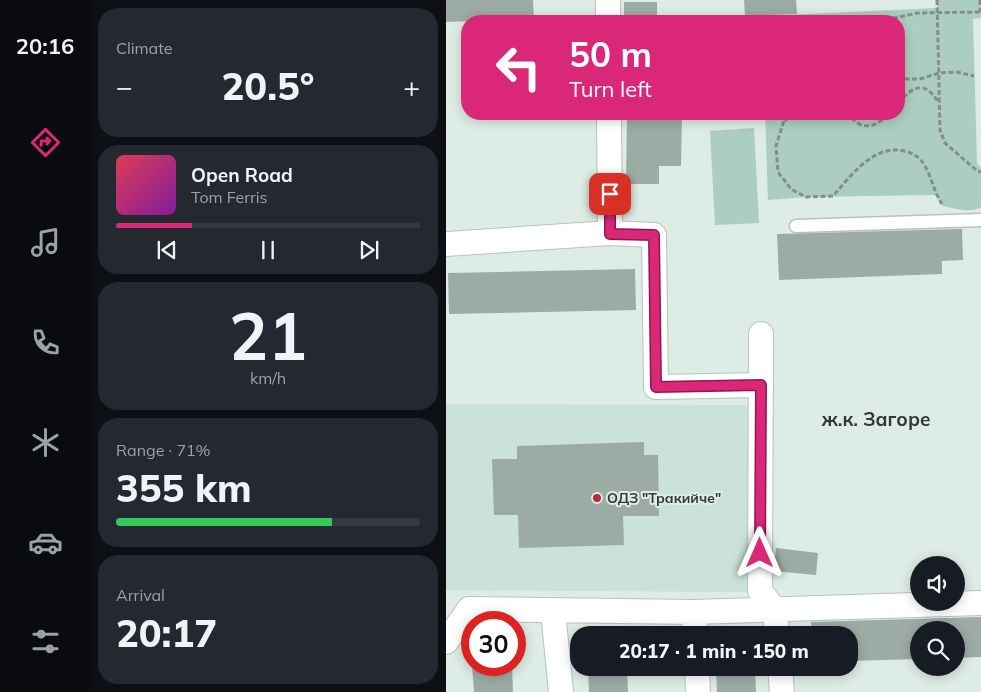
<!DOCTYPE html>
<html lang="en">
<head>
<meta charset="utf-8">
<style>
  body { margin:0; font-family:Mulish,sans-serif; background:#242831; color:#f1f3f6; height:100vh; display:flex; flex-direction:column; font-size:19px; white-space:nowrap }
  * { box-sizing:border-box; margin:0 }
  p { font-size:16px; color:#9ea1a6 }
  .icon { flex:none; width:28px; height:28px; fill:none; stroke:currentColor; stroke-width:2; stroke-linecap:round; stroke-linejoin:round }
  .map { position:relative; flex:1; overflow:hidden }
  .side { display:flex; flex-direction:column; gap:8px; padding:8px; background:#0d0f14; width:356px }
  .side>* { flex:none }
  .hud { position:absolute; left:15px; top:15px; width:444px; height:105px; border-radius:20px; box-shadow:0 2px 12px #0003; background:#db2777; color:#fff; overflow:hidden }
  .tools { position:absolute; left:464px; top:556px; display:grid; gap:10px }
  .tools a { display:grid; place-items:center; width:55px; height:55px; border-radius:50%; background:#171b24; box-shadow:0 2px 12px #0003; font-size:25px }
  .speed { position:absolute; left:15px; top:611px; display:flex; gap:10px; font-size:25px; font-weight:700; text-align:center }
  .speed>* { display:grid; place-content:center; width:65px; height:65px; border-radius:50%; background:#171b24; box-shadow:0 2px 12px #0003; line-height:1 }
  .speed .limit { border:8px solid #d22; background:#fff; color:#111 }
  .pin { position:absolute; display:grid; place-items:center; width:42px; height:42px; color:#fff; margin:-21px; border-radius:10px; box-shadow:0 2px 8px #0006 }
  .me { position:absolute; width:55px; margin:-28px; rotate:0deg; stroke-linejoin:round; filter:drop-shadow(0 0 4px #0008) }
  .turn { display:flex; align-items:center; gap:18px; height:105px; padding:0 25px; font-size:22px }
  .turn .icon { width:65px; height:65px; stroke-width:2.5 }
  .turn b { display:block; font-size:35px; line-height:42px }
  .big { font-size:38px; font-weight:800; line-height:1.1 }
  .side .card { flex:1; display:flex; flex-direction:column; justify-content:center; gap:8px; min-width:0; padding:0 18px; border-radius:20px; background:#242831 }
  .side .dial { align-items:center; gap:0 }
  .dial b { font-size:65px; line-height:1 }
  .song { display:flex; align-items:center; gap:15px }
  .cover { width:60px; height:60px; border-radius:8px; background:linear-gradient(135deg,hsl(350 70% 55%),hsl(290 70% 35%)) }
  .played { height:5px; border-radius:2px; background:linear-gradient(90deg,#db2777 25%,#363941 25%) }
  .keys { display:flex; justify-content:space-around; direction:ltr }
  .heat { display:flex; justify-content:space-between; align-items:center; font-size:28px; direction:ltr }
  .charge { height:8px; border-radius:4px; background:linear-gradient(90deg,#34c759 71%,#363941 0) }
  .trip { position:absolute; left:124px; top:626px; width:288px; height:50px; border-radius:20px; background:#171b24; box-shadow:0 2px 12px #0003; font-weight:800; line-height:50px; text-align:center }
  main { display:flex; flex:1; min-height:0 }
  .tab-bar { display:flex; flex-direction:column; width:90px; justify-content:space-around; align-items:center; background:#090b0e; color:#9ea1a6 }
  .tab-bar .icon { width:35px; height:35px }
  .tab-bar .current { color:#db2777 }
  .tab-bar b { font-size:22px; color:#f1f3f6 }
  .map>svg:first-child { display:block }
  .built { fill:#cae2d8 }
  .green { fill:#abcec0 }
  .building { fill:#9daba5 }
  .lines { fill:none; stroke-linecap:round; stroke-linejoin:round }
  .lane-casing { stroke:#b6c4be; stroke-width:15 }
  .street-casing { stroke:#b6c4be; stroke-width:26 }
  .path { stroke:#848e8a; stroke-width:3; stroke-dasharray:5 2.5; stroke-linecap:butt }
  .lane { stroke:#fff; stroke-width:12 }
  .street { stroke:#fff; stroke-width:24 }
  .route-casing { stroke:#8e194d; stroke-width:12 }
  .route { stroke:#db2777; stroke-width:9 }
  .poi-dot { fill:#bb2a3f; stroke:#ddece5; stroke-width:2 }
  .labels { text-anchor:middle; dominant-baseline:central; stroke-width:4; stroke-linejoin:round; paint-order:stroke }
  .poi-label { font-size:14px; font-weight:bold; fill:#323835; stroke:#ddece5; text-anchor:start }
  .district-label { font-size:19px; font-weight:bold; fill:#323835; stroke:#ddece5 }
</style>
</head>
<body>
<main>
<nav class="tab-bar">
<b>20:16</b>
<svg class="icon current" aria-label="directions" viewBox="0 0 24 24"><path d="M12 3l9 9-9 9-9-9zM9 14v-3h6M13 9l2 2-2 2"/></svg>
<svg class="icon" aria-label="music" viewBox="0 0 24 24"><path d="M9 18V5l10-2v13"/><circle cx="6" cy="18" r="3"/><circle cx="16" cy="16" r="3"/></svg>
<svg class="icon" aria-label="phone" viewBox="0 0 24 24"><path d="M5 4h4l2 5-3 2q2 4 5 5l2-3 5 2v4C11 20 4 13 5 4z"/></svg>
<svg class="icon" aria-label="climate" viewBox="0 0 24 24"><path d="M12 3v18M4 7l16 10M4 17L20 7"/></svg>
<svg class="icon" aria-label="car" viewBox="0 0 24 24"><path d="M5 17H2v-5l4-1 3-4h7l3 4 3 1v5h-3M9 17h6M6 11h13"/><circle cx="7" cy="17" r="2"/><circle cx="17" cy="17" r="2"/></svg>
<svg class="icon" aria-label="filters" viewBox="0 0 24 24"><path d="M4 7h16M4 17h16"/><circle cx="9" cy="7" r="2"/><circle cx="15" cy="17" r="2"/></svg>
</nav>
<section class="side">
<div class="card"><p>Climate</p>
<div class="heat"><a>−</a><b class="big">20.5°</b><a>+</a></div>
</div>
<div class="card">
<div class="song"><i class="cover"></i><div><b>Open Road</b><p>Tom Ferris</p></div></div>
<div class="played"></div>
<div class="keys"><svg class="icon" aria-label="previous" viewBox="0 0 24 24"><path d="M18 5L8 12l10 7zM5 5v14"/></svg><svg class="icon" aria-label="pause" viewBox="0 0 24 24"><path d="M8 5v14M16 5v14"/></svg><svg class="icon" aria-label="next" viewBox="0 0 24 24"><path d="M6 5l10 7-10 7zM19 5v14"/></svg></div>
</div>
<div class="card dial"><b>21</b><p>km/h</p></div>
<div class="card"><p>Range · 71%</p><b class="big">355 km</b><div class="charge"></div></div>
<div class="card"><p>Arrival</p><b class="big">20:17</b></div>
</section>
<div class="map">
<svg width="535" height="692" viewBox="0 0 535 692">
  <rect width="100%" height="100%" fill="#ddece5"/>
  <path class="built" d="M 0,404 L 303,405 L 303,592 L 0,590 Z"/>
  <path class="green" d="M 491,0 L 534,0 L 535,18 L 527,19 L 531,163 L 535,168 L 535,207 C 525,214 508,208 497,206 L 489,195 L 360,197 L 322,200 L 319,114 L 452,114 L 452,21 L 317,21 L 316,16 L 491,8 Z
    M 308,128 L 313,223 L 269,225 L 264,131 Z"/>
  <path class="building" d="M 0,0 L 87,0 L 88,19 L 0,22 Z
    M 298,0 L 350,0 L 351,14 L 299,16 Z
    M 178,2 L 211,2 L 211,21 L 178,21 Z
    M 181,114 L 236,114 L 235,166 L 213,166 L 213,184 L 180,184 Z
    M 516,229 L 517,260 L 496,261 L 496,274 L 333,280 L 331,234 Z
    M 189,269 L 190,310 L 3,314 L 2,273 Z
    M 198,442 L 198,455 L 212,455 L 213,516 L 177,516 L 178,545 L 73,548 L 72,515 L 48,515 L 46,459 L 71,459 L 71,446 Z
    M 330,548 L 372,553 L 370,575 L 328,571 Z
    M 535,617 L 535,657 L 510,658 L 510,630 L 472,630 L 472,659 L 402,661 L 402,635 L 366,635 L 365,622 Z
    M 26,665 L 66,665 L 67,692 L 28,692 Z
    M 142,668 L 181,668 L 182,692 L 143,692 Z
    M 270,668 L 309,668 L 310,692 L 271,692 Z"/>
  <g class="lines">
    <defs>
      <path id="lane" d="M 350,226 L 535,220"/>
      <path id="street" d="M 162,0 L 162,21
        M 163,114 L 164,233
        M 0,244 L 164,233 L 208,235 L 210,387 L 315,385
        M 315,334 L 314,591 L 329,610 L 331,635
        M 107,611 L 115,692
        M 248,612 L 249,635
        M 0,642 L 23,609 L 248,612 L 535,603
        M 251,668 L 252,692
        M 334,668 L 336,692"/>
    </defs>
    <use href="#lane" class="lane-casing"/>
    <use href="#street" class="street-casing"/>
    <path class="path" d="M 491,0 L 494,130 L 499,143 L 530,170 L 535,172
      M 534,0 L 534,12
      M 339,21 L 363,19 L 368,21
      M 395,21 L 404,18 L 439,20 L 471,13 L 535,12
      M 452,83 L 459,79 L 474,79 L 493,73 L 511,72 L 528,76
      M 452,103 C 467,86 479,80 492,102
      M 340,114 L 330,146 L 332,172 L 345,189 L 360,197 L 387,196 C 405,176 427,144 458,151 C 467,153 474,157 479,166 C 486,178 488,192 496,204
      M 399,114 C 404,116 408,121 413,124 C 425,129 435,122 443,114
      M 339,121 L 345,114"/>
    <use href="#lane" class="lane"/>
    <use href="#street" class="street"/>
  </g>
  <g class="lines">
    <defs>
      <path id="route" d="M 164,194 L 164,234 L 208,235 L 210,387 L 315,385 L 314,553"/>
    </defs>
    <use href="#route" class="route-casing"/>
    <use href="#route" class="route"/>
  </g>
  <circle class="poi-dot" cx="151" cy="498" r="5"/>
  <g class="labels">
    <g class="poi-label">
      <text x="161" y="498">ОДЗ "Тракийче"</text>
    </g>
    <g class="district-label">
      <text x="430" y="419">ж.к. Загорe</text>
    </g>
  </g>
</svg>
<div class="tools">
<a><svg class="icon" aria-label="sound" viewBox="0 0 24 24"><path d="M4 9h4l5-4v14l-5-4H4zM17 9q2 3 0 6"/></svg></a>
<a><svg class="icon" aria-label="search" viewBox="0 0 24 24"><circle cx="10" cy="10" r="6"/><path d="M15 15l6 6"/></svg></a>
</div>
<div class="speed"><div class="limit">30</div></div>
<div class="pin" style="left:164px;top:194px;background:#d93025"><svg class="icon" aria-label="arrive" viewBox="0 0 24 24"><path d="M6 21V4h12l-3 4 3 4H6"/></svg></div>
<svg class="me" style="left:314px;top:553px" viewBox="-20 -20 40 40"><path d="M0-17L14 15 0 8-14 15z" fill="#db2777" stroke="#fff" stroke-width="4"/></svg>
<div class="trip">20:17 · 1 min · 150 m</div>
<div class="hud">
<div class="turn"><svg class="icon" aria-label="left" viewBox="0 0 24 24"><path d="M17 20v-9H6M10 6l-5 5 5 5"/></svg><div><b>50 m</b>Turn left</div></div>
</div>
</div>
</main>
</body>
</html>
